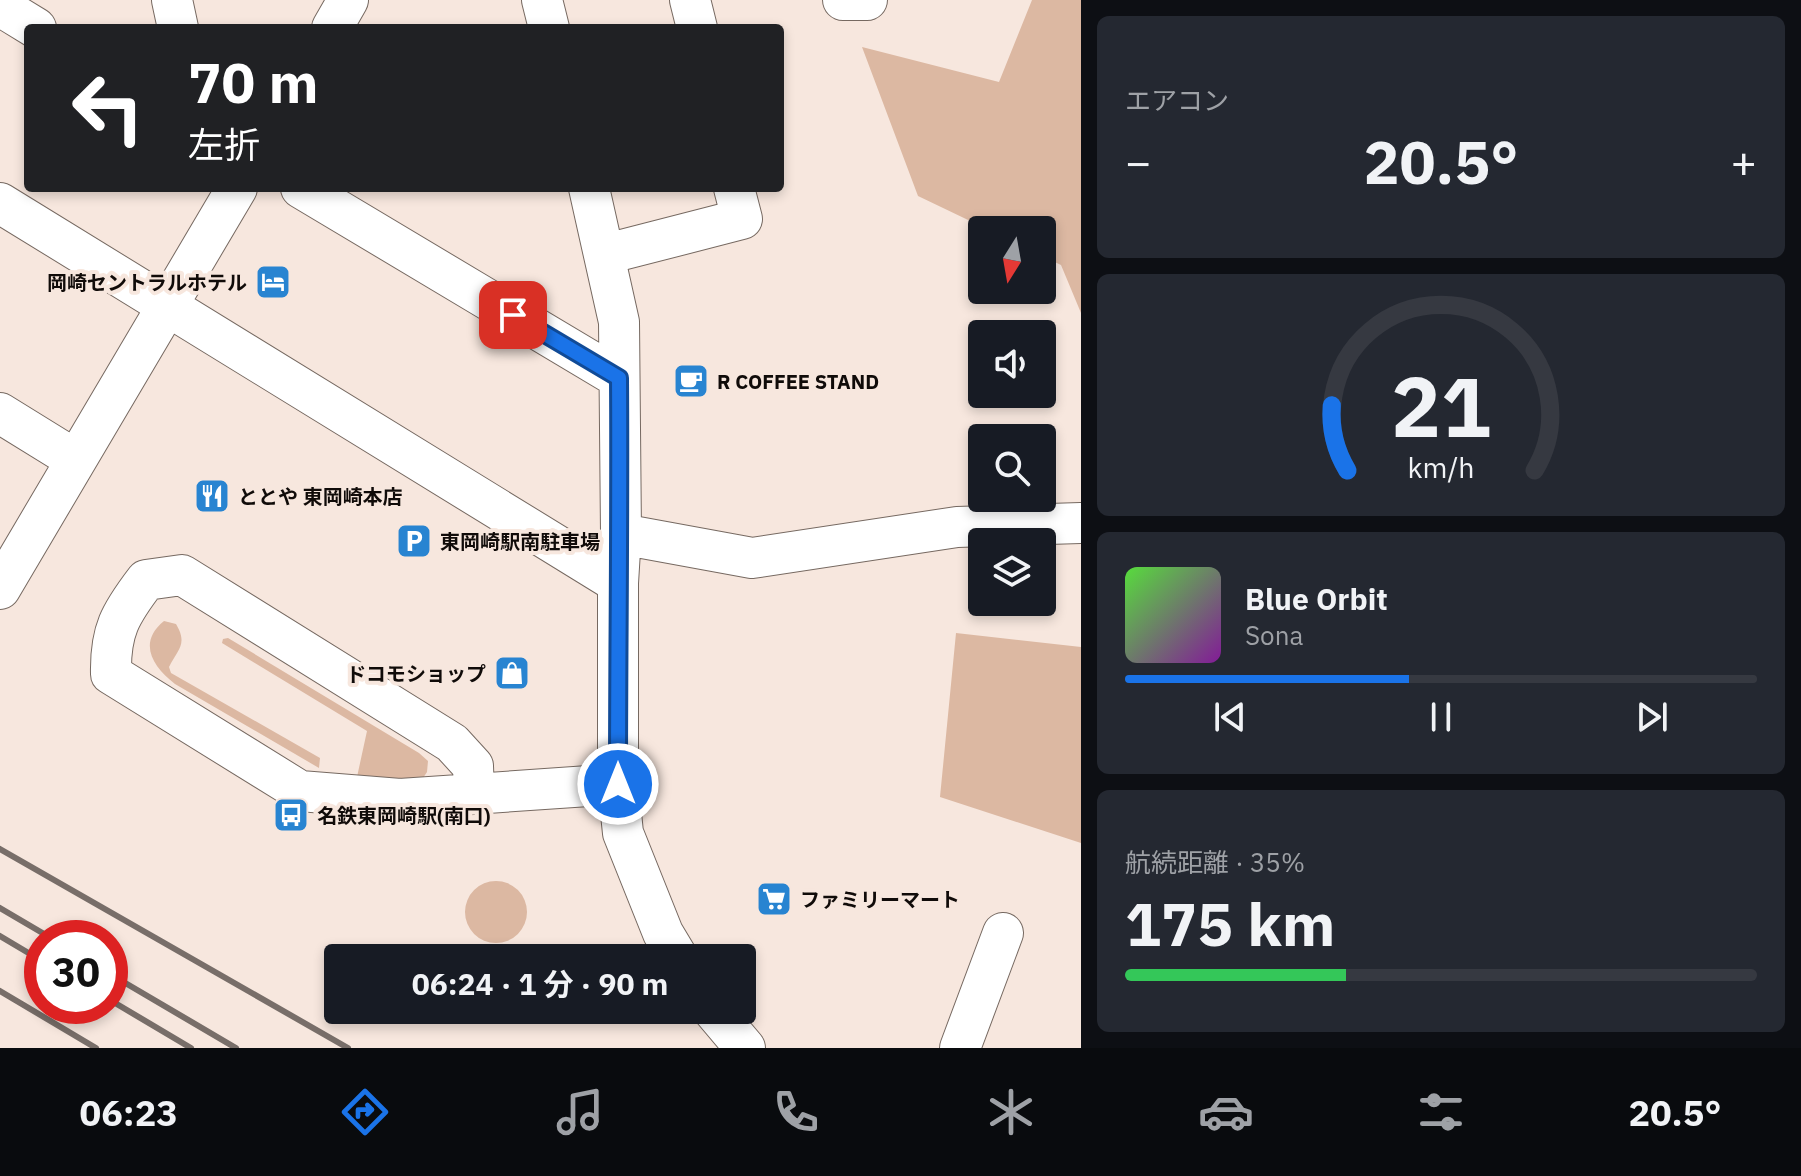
<!DOCTYPE html>
<html lang="ja">
<head>
<meta charset="utf-8">
<style>
  body { margin:0; font-family:"IBM Plex Sans","Noto Sans JP",sans-serif; background:#242831; color:#f1f3f6; height:100vh; display:flex; flex-direction:column; font-size:30px; white-space:nowrap }
  * { box-sizing:border-box; margin:0 }
  p { font-size:26px; color:#9ea1a6 }
  .icon { flex:none; width:44px; height:44px; fill:none; stroke:currentColor; stroke-width:2; stroke-linecap:round; stroke-linejoin:round }
  .map { position:relative; flex:1; overflow:hidden }
  .drawer { display:flex; flex-direction:column; gap:16px; padding:16px; background:#0d0f14; width:720px }
  .drawer>* { flex:none }
  .banner { position:absolute; left:24px; top:24px; width:760px; height:168px; border-radius:8px; box-shadow:0 4px 12px #0003; background:#202124; color:#fff; overflow:hidden }
  .needle { width:52px; rotate:191deg }
  .buttons { position:absolute; left:968px; top:216px; display:grid; gap:16px }
  .buttons a { display:grid; place-items:center; width:88px; height:88px; border-radius:8px; background:#171b24; box-shadow:0 4px 12px #0003; font-size:40px }
  .speed { position:absolute; left:24px; top:920px; display:flex; gap:16px; font-size:40px; font-weight:700; text-align:center }
  .speed>* { display:grid; place-content:center; width:104px; height:104px; border-radius:50%; background:#171b24; box-shadow:0 4px 12px #0003; line-height:1 }
  .speed .limit { border:12px solid #d22; background:#fff; color:#111 }
  .pin { position:absolute; display:grid; place-items:center; width:68px; height:68px; color:#fff; margin:-34px; border-radius:16px; box-shadow:0 4px 12px #0006 }
  .me { position:absolute; width:88px; margin:-44px; rotate:0deg; stroke-linejoin:round; filter:drop-shadow(0 0 6px #0008) }
  .turn { display:flex; align-items:center; gap:28px; height:168px; padding:0 32px; font-size:36px }
  .turn .icon { width:104px; height:104px; stroke-width:2.5 }
  .turn b { display:block; font-size:56px; line-height:68px }
  .big { font-size:60px; font-weight:700; line-height:1.1 }
  .drawer .tile { flex:1; display:flex; flex-direction:column; justify-content:center; gap:12px; min-width:0; padding:0 28px; border-radius:12px; background:#242831 }
  .drawer .dial { align-items:center; gap:0 }
  .dial svg { height:208px; overflow:visible; fill:none; stroke:#363941; stroke-width:7; stroke-linecap:round; text-anchor:middle }
  .dial text { fill:#f1f3f6; stroke:none }
  .song { display:flex; align-items:center; gap:24px }
  .cover { width:96px; height:96px; border-radius:12px; background:linear-gradient(135deg,hsl(110 70% 55%),hsl(290 70% 35%)) }
  .played { height:8px; border-radius:4px; background:linear-gradient(90deg,#1a73e8 45%,#363941 45%) }
  .keys { display:flex; justify-content:space-around; direction:ltr }
  .heat { display:flex; justify-content:space-between; align-items:center; font-size:44px; direction:ltr }
  .charge { height:12px; border-radius:6px; background:linear-gradient(90deg,#34c759 35%,#363941 0) }
  .trip { position:absolute; left:324px; top:944px; width:432px; height:80px; border-radius:8px; background:#171b24; box-shadow:0 4px 12px #0003; font-weight:700; line-height:80px; text-align:center }
  .dock { display:flex; height:128px; justify-content:space-around; align-items:center; background:#090b0e; color:#9ea1a6 }
  .dock .icon { width:56px; height:56px }
  .dock .active { color:#1a73e8 }
  .dock b { font-size:36px; color:#f1f3f6 }
  main { display:flex; flex:1; min-height:0 }
  .map>svg:first-child { display:block }
  .green { fill:#dcb8a2 }
  .lines { fill:none; stroke-linecap:round; stroke-linejoin:round }
  .minor-casing { stroke:#766961; stroke-width:42 }
  .minor { stroke:#fff; stroke-width:40 }
  .rail { stroke:#786e69; stroke-width:6 }
  .route-casing { stroke:#114b97; stroke-width:20 }
  .route { stroke:#1a73e8; stroke-width:14 }
  .labels { text-anchor:middle; dominant-baseline:central; stroke-width:8; stroke-linejoin:round; paint-order:stroke }
  .poi-label { font-size:20px; font-weight:bold; fill:#100b09; stroke:#f7e7de; text-anchor:start }
</style>
</head>
<body>
<main>
<div class="map">
<svg width="1081" height="1048" viewBox="0 0 1081 1048">
  <rect width="100%" height="100%" fill="#f7e7de"/>
  <path class="green" d="M 1032,0 L 1081,0 L 1081,313 L 1061,265 L 1042,256 L 1042,230 L 989,230 L 918,196 L 862,47 L 999,82 Z
    M 164,621 L 176,624 C 188,644 178,649 169,667 L 171,673 L 320,758 L 319,768 L 175,684 C 153,667 137,643 164,621 Z
    M 956,633 L 1081,647 L 1081,843 L 940,797 Z
    M 228,638 L 419,753 L 428,761 L 427,772 L 421,781 L 357,777 L 367,731 L 222,643 L 223,639 Z
    M465 912a31 31 0 1 1 62 0a31 31 0 1 1-62 0Z"/>
  <g class="lines">
    <defs>
      <path id="minor" d="M 172,0 L 178,28
        M 542,0 L 549,28
        M 690,0 L 697,28
        M 843,0 L 867,0
        M 0,6 L 36,28
        M 332,28 L 348,0
        M 301,188 L 619,378
        M 589,188 L 619,322 L 621,534 L 618,583 L 618,784 L 623,833 L 663,933 L 678,958
        M 0,203 L 618,583
        M 606,254 L 742,219 L 734,188
        M 0,413 L 76,460
        M 621,534 L 752,558 L 957,527 L 1081,523
        M 0,589 L 237,188
        M 474,794 L 473,766 L 452,743 L 182,575 L 146,580 C 120,614 110,631 111,674 L 300,791 L 400,799 L 618,784
        M 713,1010 L 745,1048
        M 960,1048 L 1003,933"/>
    </defs>
    <use href="#minor" class="minor-casing"/>
    <use href="#minor" class="minor"/>
    <path class="rail" d="M 0,849 L 348,1048
      M 0,908 L 51,938
      M 0,936 L 42,961
      M 110,974 L 236,1048
      M 0,991 L 96,1048
      M 110,1000 L 191,1048"/>
  </g>
  <g class="lines">
    <defs>
      <path id="route" d="M 513,315 L 619,378 C 620,514 618,649 618,784"/>
    </defs>
    <use href="#route" class="route-casing"/>
    <use href="#route" class="route"/>
  </g>
  <defs>
    <symbol id="hotel-square" viewBox="-11 -11 22 22"><rect x="-9" y="-9" width="18" height="18" rx="4" fill="#2884d1" stroke="#f7e7de"/><path d="M-6-4.5h1.5V1H6V5H4.5V3h-9V5H-6ZM-4 0a1.8 1.8 0 1 1 3.6 0ZM.5 0V-2.5h3Q6-2.5 6 0Z" fill="#fff"/></symbol>
    <symbol id="cafe-square" viewBox="-11 -11 22 22"><rect x="-9" y="-9" width="18" height="18" rx="4" fill="#2884d1" stroke="#f7e7de"/><path d="M-5.5-4.5H6V0H3Q3 3.5 0 3.5H-2.5Q-5.5 3.5-5.5 0ZM3-3.2v2h1.7v-2ZM-6 4.5H4V6H-6Z" fill="#fff"/></symbol>
    <symbol id="restaurant-square" viewBox="-11 -11 22 22"><rect x="-9" y="-9" width="18" height="18" rx="4" fill="#2884d1" stroke="#f7e7de"/><path d="M-5-6h1v4h1v-4h1v4h1v-4h1v5L-1.5 .5V6h-2V.5L-5-1ZM5-6V6H3V1.5H1.5Q1.5-4 5-6Z" fill="#fff"/></symbol>
    <symbol id="parking-square" viewBox="-11 -11 22 22"><rect x="-9" y="-9" width="18" height="18" rx="4" fill="#2884d1" stroke="#f7e7de"/><path d="M-3.5-5.5H1a3.5 3.5 0 0 1 0 7H-1V5.5H-3.5ZM-1-3.4V-.6H.8a1.4 1.4 0 0 0 0-2.8Z" fill="#fff"/></symbol>
    <symbol id="shop-square" viewBox="-11 -11 22 22"><rect x="-9" y="-9" width="18" height="18" rx="4" fill="#2884d1" stroke="#f7e7de"/><path d="M-5-2.5h2.3a2.7 3.5 0 0 1 5.4 0H5L5.5 6h-11ZM-1.5-2.5h3a1.5 2.3 0 0 0-3 0Z" fill="#fff"/></symbol>
    <symbol id="bus-square" viewBox="-11 -11 22 22"><rect x="-9" y="-9" width="18" height="18" rx="4" fill="#2884d1" stroke="#f7e7de"/><path d="M-5-6H5V4H4V6H2V4H-2V6H-4V4H-5ZM-3.5-4V0h7V-4ZM-3.5 1.2v1.5H-2V1.2ZM2 1.2v1.5H3.5V1.2Z" fill="#fff"/></symbol>
    <symbol id="supermarket-square" viewBox="-11 -11 22 22"><rect x="-9" y="-9" width="18" height="18" rx="4" fill="#2884d1" stroke="#f7e7de"/><path d="M-6-5.5h2.5l.6 2H6L4.5 2H-2.5L-4.4-4H-6ZM-1.5 3.2a1.3 1.3 0 1 0 .1 0ZM3 3.2a1.3 1.3 0 1 0 .1 0Z" fill="#fff"/></symbol>
  </defs>
  <g fill-rule="evenodd">
    <use href="#hotel-square" x="253" y="262" width="40" height="40"/>
    <use href="#cafe-square" x="671" y="361" width="40" height="40"/>
    <use href="#restaurant-square" x="192" y="476" width="40" height="40"/>
    <use href="#parking-square" x="394" y="521" width="40" height="40"/>
    <use href="#shop-square" x="492" y="653" width="40" height="40"/>
    <use href="#bus-square" x="271" y="795" width="40" height="40"/>
    <use href="#supermarket-square" x="754" y="879" width="40" height="40"/>
  </g>
  <g class="labels">
    <g class="poi-label">
      <text x="247" y="282" text-anchor="end">岡崎セントラルホテル</text>
      <text x="717" y="381">R COFFEE STAND</text>
      <text x="238" y="496">ととや 東岡崎本店</text>
      <text x="440" y="541">東岡崎駅南駐車場</text>
      <text x="486" y="673" text-anchor="end">ドコモショップ</text>
      <text x="317" y="815">名鉄東岡崎駅(南口)</text>
      <text x="800" y="899">ファミリーマート</text>
    </g>
  </g>
</svg>
<div class="buttons">
<a><svg class="needle" viewBox="-14 -14 28 28"><path d="M0-13l5 13h-10z" fill="#e53935"/><path d="M0 13l5-13h-10z" fill="#9ea1a6"/></svg></a>
<a><svg class="icon" aria-label="sound" viewBox="0 0 24 24"><path d="M4 9h4l5-4v14l-5-4H4zM17 9q2 3 0 6"/></svg></a>
<a><svg class="icon" aria-label="search" viewBox="0 0 24 24"><circle cx="10" cy="10" r="6"/><path d="M15 15l6 6"/></svg></a>
<a><svg class="icon" aria-label="layers" viewBox="0 0 24 24"><path d="M12 4l9 5-9 5-9-5zM3 14l9 5 9-5"/></svg></a>
</div>
<div class="speed"><div class="limit">30</div></div>
<div class="pin" style="left:513px;top:315px;background:#d93025"><svg class="icon" aria-label="arrive" viewBox="0 0 24 24"><path d="M6 21V4h12l-3 4 3 4H6"/></svg></div>
<svg class="me" style="left:618px;top:784px" viewBox="-20 -20 40 40"><circle r="17" fill="#1a73e8" stroke="#fff" stroke-width="3"/><path d="M0-11L8 9 0 5-8 9z" fill="#fff"/></svg>
<div class="trip">06:24 · 1 分 · 90 m</div>
<div class="banner">
<div class="turn"><svg class="icon" aria-label="left" viewBox="0 0 24 24"><path d="M17 20v-9H6M10 6l-5 5 5 5"/></svg><div><b>70 m</b>左折</div></div>
</div>
</div>
<section class="drawer">
<div class="tile"><p>エアコン</p>
<div class="heat"><a>−</a><b class="big">20.5°</b><a>+</a></div>
</div>
<div class="tile dial"><svg viewBox="0 0 100 80">
<path d="M14 69A42 42 0 1 1 86 69"/>
<path d="M14 69A42 42 0 0 1 8 44" stroke="#1a73e8"/>
<text x="50" y="56" font-size="32" font-weight="700">21</text>
<text x="50" y="72" font-size="11">km/h</text>
</svg></div>
<div class="tile">
<div class="song"><i class="cover"></i><div><b>Blue Orbit</b><p>Sona</p></div></div>
<div class="played"></div>
<div class="keys"><svg class="icon" aria-label="previous" viewBox="0 0 24 24"><path d="M18 5L8 12l10 7zM5 5v14"/></svg><svg class="icon" aria-label="pause" viewBox="0 0 24 24"><path d="M8 5v14M16 5v14"/></svg><svg class="icon" aria-label="next" viewBox="0 0 24 24"><path d="M6 5l10 7-10 7zM19 5v14"/></svg></div>
</div>
<div class="tile"><p>航続距離 · 35%</p><b class="big">175 km</b><div class="charge"></div></div>
</section>
</main>
<nav class="dock">
<b>06:23</b>
<svg class="icon active" aria-label="directions" viewBox="0 0 24 24"><path d="M12 3l9 9-9 9-9-9zM9 14v-3h6M13 9l2 2-2 2"/></svg>
<svg class="icon" aria-label="music" viewBox="0 0 24 24"><path d="M9 18V5l10-2v13"/><circle cx="6" cy="18" r="3"/><circle cx="16" cy="16" r="3"/></svg>
<svg class="icon" aria-label="phone" viewBox="0 0 24 24"><path d="M5 4h4l2 5-3 2q2 4 5 5l2-3 5 2v4C11 20 4 13 5 4z"/></svg>
<svg class="icon" aria-label="climate" viewBox="0 0 24 24"><path d="M12 3v18M4 7l16 10M4 17L20 7"/></svg>
<svg class="icon" aria-label="car" viewBox="0 0 24 24"><path d="M5 17H2v-5l4-1 3-4h7l3 4 3 1v5h-3M9 17h6M6 11h13"/><circle cx="7" cy="17" r="2"/><circle cx="17" cy="17" r="2"/></svg>
<svg class="icon" aria-label="filters" viewBox="0 0 24 24"><path d="M4 7h16M4 17h16"/><circle cx="9" cy="7" r="2"/><circle cx="15" cy="17" r="2"/></svg>
<b>20.5°</b>
</nav>
</body>
</html>
